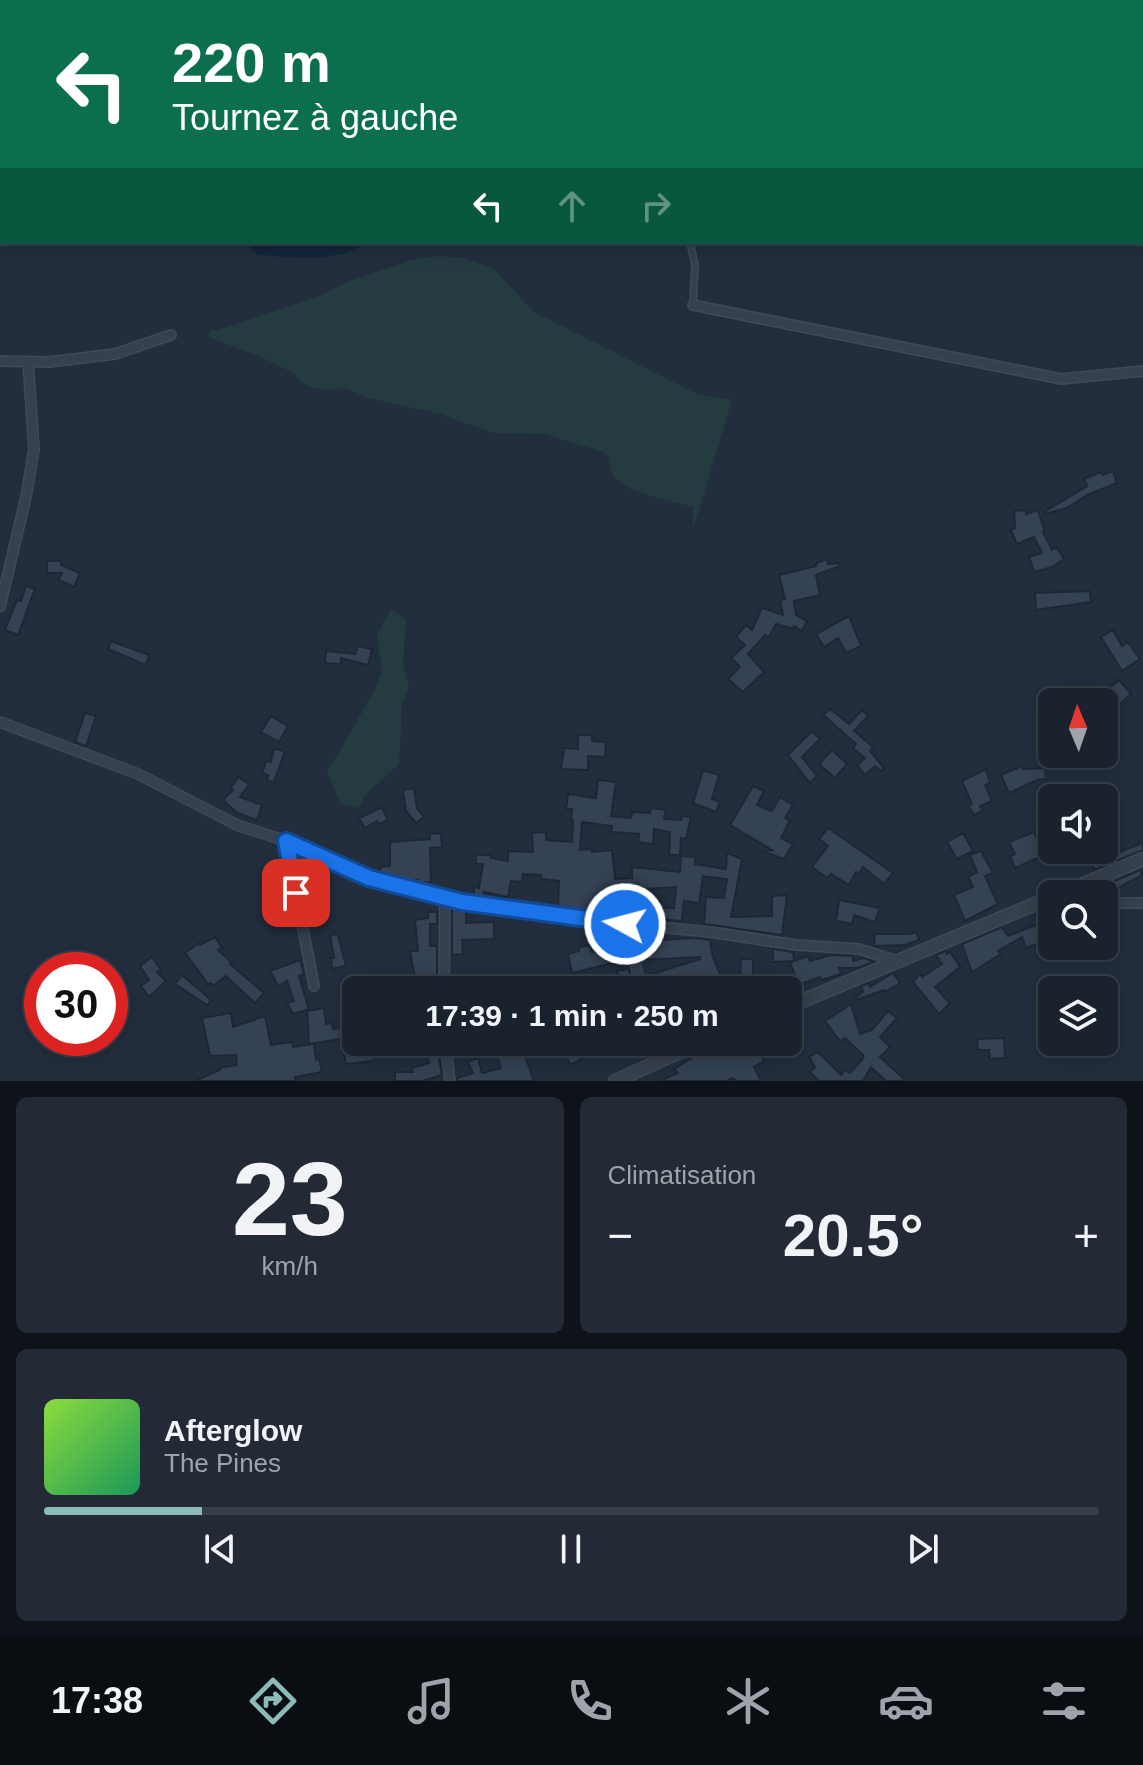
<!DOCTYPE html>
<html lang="fr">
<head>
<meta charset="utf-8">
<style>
  body { margin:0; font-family:Helvetica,sans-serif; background:#232a36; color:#f1f3f6; height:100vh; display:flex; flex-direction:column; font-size:30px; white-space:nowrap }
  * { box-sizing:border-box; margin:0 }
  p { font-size:26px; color:#9fa4aa }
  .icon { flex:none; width:44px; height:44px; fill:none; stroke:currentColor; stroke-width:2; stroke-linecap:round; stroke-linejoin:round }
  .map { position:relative; height:1081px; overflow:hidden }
  .details { display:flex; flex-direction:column; gap:16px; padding:16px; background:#0e1319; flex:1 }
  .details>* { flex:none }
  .hud { position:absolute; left:0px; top:0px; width:1144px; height:244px; box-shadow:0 4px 20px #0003,0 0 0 2px #383f4a; background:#0b6e4f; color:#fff; overflow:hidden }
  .needle { width:52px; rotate:358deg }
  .fabs { position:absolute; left:1038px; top:688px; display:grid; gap:16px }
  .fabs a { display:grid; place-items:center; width:80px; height:80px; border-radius:12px; background:#1a222e; box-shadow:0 4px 20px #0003,0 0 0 2px #383f4a; font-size:40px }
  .speed { position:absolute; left:24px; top:952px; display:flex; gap:16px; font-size:40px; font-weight:700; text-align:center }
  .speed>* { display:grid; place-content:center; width:104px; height:104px; border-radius:50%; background:#1a222e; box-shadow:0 4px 20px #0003,0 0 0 2px #383f4a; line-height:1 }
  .speed .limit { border:12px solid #d22; background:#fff; color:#111 }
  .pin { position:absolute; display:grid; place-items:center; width:68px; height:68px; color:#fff; margin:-34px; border-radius:16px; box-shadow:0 4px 12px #0006 }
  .me { position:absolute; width:88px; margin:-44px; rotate:277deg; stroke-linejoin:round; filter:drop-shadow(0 0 6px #0008) }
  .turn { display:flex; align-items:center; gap:28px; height:168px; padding:0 40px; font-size:36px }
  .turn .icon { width:104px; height:104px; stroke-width:2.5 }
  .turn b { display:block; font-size:56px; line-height:68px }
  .lanes { display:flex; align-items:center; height:76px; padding:0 40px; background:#0003; justify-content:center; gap:40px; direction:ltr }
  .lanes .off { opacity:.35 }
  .big { font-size:60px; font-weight:800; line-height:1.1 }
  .details .tile { flex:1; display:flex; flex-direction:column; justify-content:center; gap:12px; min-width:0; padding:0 28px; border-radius:12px; background:#232a36 }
  .details .dial { align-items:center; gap:0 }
  .dial b { font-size:104px; line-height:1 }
  .song { display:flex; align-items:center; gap:24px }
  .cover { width:96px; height:96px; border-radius:12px; background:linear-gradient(135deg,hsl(90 70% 55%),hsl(150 70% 35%)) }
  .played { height:8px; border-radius:4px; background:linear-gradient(90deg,#8bbbb9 15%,#383f4a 15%) }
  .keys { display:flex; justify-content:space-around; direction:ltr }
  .heat { display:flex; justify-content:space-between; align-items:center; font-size:44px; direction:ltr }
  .details .tiles { flex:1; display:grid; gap:16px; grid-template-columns:1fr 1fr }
  .tile:last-child { grid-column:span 2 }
  .trip { position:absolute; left:342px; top:976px; width:460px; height:80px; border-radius:12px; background:#1a222e; box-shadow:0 4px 20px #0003,0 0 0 2px #383f4a; font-weight:800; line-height:80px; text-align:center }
  .tabs { display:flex; height:128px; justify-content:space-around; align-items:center; background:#0a0e12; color:#9fa4aa }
  .tabs .icon { width:56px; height:56px }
  .tabs .current { color:#8bbbb9 }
  .tabs b { font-size:36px; color:#f1f3f6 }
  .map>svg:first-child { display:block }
  .green { fill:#243c3f }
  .water { fill:#15253c }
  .building { fill:#344254; stroke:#1d2735; stroke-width:2; fill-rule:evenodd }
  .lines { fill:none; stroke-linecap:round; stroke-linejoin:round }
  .service-casing { stroke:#3f4957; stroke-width:8 }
  .minor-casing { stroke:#3f4957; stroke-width:12 }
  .tertiary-casing { stroke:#3f4957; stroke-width:15 }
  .service { stroke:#36404e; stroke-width:5 }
  .minor { stroke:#36404e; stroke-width:9 }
  .tertiary { stroke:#36404e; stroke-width:12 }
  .route-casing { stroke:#114b97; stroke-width:20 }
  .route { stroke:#1a73e8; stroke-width:14 }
</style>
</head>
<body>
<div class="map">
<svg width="1143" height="1081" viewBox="0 0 1143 1081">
  <rect width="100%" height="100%" fill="#222e3e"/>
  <path class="green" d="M 435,256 L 465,258 L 494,269 L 534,312 L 699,395 L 732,400 L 693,530 L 693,507 C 674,501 624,493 613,475 C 610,470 610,461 608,456 L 603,452 L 544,434 L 493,433 L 440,414 L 368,398 L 346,388 L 326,390 L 313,388 L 301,382 L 292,372 L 259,356 L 208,337 L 211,330 L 216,331 L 321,295 L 347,282 L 412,260 Z
    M 391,609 L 406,620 L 403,665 L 409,687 L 402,704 L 399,764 L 365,795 L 359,808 L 341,804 L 327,772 L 375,690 L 382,671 L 377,635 Z"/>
  <path class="water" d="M 0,0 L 1143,0 L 1143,210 L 1142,2 L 2,2 L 0,120 Z
    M 245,242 L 367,242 C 337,264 294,257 258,255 Z"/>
  <path class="building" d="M 1113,471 L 1117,483 L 1087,495 L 1067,508 L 1045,514 L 1044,512 L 1087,486 L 1084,479 L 1101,472 L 1102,475 Z
    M 1026,510 L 1026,514 L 1038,510 L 1045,532 L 1043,532 L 1052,550 L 1056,547 L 1064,559 L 1052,567 L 1034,572 L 1029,557 L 1042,553 L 1034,537 L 1017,544 L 1011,530 L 1015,528 L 1014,511 Z
    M 826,559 L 828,564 L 840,563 L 840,566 L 816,575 L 820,595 L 794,601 L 796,615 L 807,621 L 802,631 L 794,626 L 793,629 L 776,624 L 769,637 L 765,635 L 748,654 L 764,672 L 743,692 L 728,679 L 740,667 L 731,658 L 745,645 L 736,637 L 746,625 L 752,630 L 762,608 L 783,615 L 780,600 L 785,599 L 779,575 L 816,566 L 815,564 Z
    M 47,561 L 61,561 L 61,565 L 80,573 L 74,587 L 58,580 L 62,573 L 47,573 Z
    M 26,586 L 35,589 L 18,635 L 5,630 L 17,600 L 21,601 Z
    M 1090,591 L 1091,602 L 1036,610 L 1035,593 Z
    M 849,616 L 861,646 L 846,653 L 838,638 L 824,647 L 816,634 Z
    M 1113,630 L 1122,646 L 1128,642 L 1140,659 L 1122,671 L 1101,637 Z
    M 111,641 L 149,655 L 146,665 L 108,649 Z
    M 358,646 L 372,649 L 368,665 L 341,658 L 341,664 L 325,663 L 326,651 L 355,654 Z
    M 1119,680 L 1131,694 L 1117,707 L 1104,693 Z
    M 830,709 L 849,724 L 862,710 L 868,716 L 854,731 L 873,747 L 870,751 L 884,768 L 881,771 L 875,766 L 865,775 L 857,765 L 865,758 L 853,748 L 856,744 L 823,715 Z
    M 85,713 L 96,716 L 86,746 L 75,742 Z
    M 271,716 L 288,726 L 279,742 L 261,732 Z
    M 812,731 L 820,739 L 802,757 L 817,776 L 810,783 L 788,755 Z
    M 578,735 L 592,735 L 592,741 L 606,742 L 605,757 L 588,756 L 588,770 L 561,769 L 564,748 L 578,749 Z
    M 274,749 L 285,751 L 274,782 L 267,781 L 268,775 L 262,773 L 266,761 L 271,762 Z
    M 832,750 L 847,764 L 835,778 L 819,764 Z
    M 1022,766 L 1023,769 L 1045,768 L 1046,779 L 1037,780 L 1009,793 L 1001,775 Z
    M 986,769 L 990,783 L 985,785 L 992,801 L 980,806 L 983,810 L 974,815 L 968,806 L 972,804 L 962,781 Z
    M 703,770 L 719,775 L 712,799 L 720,802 L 716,812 L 693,803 Z
    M 238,777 L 249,784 L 240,797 L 262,805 L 257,820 L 237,813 L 223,800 L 233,790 L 231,788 Z
    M 598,780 L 616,782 L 611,816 L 631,818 L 632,812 L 650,813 L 651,808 L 666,810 L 664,819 L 681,820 L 682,816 L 691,817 L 686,839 L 681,838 L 680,855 L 669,855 L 670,832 L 654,829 L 653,844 L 638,842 L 639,834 L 611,832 L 612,826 L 582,822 L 580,850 L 592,849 L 592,852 L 612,850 L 615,879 L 632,878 L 632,867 L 680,872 L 681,856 L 695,857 L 695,864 L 726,869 L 727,853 L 742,859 L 731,917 L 772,916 L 772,896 L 787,895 L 782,935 L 704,924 L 706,897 L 724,898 L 727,879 L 703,876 L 699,903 L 684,901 L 682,921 L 656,919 L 656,916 L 633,917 L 633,913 L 609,914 L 558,907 L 559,881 L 541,879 L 541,875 L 523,874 L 522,882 L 511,881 L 508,897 L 484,892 L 483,897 L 474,896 L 474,887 L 479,888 L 483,864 L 476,864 L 476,855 L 491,855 L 491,858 L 508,861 L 508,851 L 533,852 L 532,833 L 546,832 L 546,840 L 572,842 L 573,820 L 571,820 L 572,809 L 566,809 L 568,794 L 596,798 ZM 676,887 L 674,908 L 645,907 L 646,889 Z
    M 753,786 L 764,791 L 757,805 L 772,811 L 780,797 L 793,805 L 785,818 L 790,820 L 781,838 L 793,844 L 784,859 L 762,851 L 772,850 L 730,825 Z
    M 414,788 L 417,808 L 424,817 L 416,823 L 406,811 L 403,790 Z
    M 382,807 L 388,820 L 378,824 L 377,821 L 365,828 L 359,818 Z
    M 828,828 L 893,873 L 884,884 L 863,867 L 859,874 L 856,872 L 849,885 L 831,874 L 827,878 L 812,867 L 828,846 L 819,839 Z
    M 1034,832 L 1044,855 L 1015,868 L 1010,856 L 1015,854 L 1009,842 Z
    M 441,833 L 442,847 L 430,848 L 431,882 L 418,883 L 418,880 L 408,880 L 380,873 L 380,867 L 390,866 L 390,842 L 430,839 L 430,834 Z
    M 963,833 L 973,851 L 957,859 L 947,842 Z
    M 1116,839 L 1120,852 L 1143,843 L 1143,850 L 1094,870 L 1093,861 L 1095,860 L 1092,850 L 1104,850 L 1104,843 Z
    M 981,851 L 993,873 L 985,876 L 998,904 L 965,921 L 954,895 L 973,887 L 968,877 L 977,872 L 970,855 Z
    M 1140,870 L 1142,875 L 1116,889 L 1118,896 L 1096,894 L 1096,889 Z
    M 839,900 L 880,908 L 875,922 L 854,915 L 852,924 L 836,921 Z
    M 452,907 L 466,910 L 466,923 L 494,922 L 494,939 L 462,940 L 463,954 L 452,955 Z
    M 1052,907 L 1052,938 L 1026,948 L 1022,937 L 998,951 L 1001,954 L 972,972 L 962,944 L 1002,927 L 1008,936 L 1047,921 L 1042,911 Z
    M 428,912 L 437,912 L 437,924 L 430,924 L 430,946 L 437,946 L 437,990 L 417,990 L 410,951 L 418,951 L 415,920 L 428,918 Z
    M 916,932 L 919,940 L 904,945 L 874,946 L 875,934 L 909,934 Z
    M 338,934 L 346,966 L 332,969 L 331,958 L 334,958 L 330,935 Z
    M 215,937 L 222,948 L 218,950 L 232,963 L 230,964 L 264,993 L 255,1003 L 226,976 L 213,986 L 211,983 L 209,985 L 185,953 L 199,943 L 200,945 Z
    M 695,938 L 710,940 L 713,957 L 724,984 L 710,990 L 649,990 L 646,976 L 700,959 L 700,957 L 643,960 L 642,941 Z
    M 590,945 L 592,952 L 598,951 L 599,955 L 618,950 L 621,961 L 572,973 L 568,954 L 579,951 L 579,947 Z
    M 773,949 L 793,952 L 794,961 L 808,956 L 810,961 L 831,955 L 853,956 L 853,961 L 864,958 L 874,962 L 857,968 L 839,968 L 841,974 L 822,980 L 820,977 L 799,985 L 790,963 L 793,961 L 773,962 Z
    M 945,951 L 947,954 L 950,952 L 960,967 L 935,987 L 950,1003 L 939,1014 L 913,982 L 920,973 L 922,977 L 942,964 L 936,955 Z
    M 152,957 L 161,970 L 157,972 L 166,981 L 149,997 L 141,986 L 149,980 L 140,966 Z
    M 741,959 L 753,959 L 753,974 L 760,990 L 744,990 L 740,982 Z
    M 300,960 L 304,974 L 299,976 L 309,1009 L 293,1014 L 287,1003 L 294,1001 L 287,981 L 278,986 L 270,971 Z
    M 629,969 L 634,990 L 614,990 L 612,981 L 619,980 L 617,971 Z
    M 893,973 L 900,983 L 885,992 L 884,990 L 856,1000 L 855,998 L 863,992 L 861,986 L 869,983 L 870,987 Z
    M 182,975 L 211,1000 L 207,1005 L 175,984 Z
    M 851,1004 L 860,1034 L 872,1030 L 888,1011 L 897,1018 L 880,1037 L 890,1047 L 880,1057 L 906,1081 L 886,1081 L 871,1067 L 863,1081 L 819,1081 L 810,1072 L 815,1067 L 809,1057 L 818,1052 L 841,1075 L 845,1070 L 850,1073 L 862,1060 L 864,1056 L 845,1038 L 840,1041 L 825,1021 Z
    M 324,1008 L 326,1024 L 332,1023 L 333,1029 L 354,1026 L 356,1042 L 416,1042 L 418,1049 L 406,1053 L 404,1045 L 388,1056 L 385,1051 L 372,1061 L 346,1064 L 341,1039 L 309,1044 L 307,1011 Z
    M 231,1013 L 233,1027 L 265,1016 L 271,1045 L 292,1042 L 293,1047 L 314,1044 L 316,1060 L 319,1059 L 322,1072 L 295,1077 L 295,1081 L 195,1081 L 220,1070 L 219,1068 L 237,1065 L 236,1055 L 210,1056 L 202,1018 Z
    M 1004,1038 L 1005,1058 L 990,1059 L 989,1050 L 978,1050 L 977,1039 Z
    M 472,1042 L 524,1042 L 524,1046 L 496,1051 L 478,1057 Z
    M 551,1042 L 579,1042 L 573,1045 L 580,1060 L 570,1065 L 563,1049 L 556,1052 Z
    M 718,1042 L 753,1042 L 764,1061 L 754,1067 L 761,1081 L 736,1081 L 733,1078 L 727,1081 L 660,1081 L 678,1073 L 674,1069 Z
    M 437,1046 L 442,1075 L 422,1081 L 395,1081 L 395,1072 L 413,1072 L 412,1068 L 429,1063 L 425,1050 Z
    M 497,1055 L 525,1056 L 534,1081 L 457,1081 L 457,1078 L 473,1073 L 468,1062 L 478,1058 L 482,1073 L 501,1068 Z"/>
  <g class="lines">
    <defs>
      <path id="service" d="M 690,242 L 695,265 L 693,304"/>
      <path id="minor" d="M 693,305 L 1061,379 L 1143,371
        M 0,361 L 49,362 L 115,354 L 171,335
        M 0,607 L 26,497 L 34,449 L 28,362
        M 0,722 L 138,774 L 237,825 L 286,841 L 369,878 L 462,902 L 625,924
        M 286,841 L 314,986
        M 1104,903 L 1143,903
        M 444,990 L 445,896
        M 642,990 L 625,924 L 710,932 L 796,945 L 859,949 L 897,961
        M 445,1042 L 450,1081
        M 656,1042 L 660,1059"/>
      <path id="tertiary" d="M 1060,894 L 1143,859
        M 788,1007 L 1052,897
        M 615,1081 L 702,1042"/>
    </defs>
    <use href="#service" class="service-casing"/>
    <use href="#minor" class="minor-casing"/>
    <use href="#tertiary" class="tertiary-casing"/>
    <use href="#service" class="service"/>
    <use href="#minor" class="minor"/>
    <use href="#tertiary" class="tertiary"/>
  </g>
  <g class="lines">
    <defs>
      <path id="route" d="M 296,893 L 286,841 L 369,878 L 462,902 L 625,924"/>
    </defs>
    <use href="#route" class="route-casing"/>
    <use href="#route" class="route"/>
  </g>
</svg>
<div class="fabs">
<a><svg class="needle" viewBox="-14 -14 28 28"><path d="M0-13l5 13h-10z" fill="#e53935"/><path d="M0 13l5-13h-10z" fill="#9fa4aa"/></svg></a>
<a><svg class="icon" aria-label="sound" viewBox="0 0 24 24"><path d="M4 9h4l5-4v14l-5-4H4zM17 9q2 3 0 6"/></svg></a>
<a><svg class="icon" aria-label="search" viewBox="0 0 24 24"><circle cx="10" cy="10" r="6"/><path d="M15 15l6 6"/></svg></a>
<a><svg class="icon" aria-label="layers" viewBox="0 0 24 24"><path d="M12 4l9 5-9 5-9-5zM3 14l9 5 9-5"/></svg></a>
</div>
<div class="speed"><div class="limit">30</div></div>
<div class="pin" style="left:296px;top:893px;background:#d93025"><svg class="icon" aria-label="arrive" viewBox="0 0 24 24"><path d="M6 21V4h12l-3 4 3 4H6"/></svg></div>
<svg class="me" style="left:625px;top:924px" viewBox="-20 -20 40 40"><circle r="17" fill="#1a73e8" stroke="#fff" stroke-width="3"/><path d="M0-11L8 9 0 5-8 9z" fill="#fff"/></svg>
<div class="trip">17:39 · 1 min · 250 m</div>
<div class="hud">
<div class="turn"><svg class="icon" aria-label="left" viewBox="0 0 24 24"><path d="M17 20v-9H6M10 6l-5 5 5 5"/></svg><div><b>220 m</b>Tournez à gauche</div></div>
<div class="lanes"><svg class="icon" aria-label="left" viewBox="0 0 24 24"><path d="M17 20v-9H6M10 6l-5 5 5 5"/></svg><svg class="icon off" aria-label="ahead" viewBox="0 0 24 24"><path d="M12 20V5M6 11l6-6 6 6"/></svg><svg class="icon off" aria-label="right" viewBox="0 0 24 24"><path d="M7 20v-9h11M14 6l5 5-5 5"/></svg></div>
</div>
</div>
<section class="details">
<div class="tiles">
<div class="tile dial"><b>23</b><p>km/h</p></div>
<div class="tile"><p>Climatisation</p>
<div class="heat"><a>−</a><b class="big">20.5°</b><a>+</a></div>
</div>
<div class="tile">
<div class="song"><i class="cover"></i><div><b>Afterglow</b><p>The Pines</p></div></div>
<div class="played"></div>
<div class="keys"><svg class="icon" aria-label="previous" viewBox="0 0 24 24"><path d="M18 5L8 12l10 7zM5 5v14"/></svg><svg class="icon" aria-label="pause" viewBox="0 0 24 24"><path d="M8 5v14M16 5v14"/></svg><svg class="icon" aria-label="next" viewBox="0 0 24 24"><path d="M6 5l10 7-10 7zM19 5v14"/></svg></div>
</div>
</div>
</section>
<nav class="tabs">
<b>17:38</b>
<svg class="icon current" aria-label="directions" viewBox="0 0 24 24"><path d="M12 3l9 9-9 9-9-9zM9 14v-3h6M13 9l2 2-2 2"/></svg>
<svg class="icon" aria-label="music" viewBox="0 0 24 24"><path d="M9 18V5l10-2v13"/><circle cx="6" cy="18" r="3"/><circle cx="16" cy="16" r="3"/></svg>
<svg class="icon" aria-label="phone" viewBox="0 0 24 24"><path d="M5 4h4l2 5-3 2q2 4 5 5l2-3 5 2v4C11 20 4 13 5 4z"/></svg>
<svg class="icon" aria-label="climate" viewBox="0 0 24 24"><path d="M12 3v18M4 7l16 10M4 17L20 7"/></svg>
<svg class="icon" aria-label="car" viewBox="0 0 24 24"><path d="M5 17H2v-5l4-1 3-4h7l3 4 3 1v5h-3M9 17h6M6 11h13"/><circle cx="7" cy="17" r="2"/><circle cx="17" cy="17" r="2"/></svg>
<svg class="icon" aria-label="filters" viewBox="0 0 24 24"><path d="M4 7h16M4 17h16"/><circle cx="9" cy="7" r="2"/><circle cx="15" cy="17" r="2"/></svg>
</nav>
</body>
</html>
